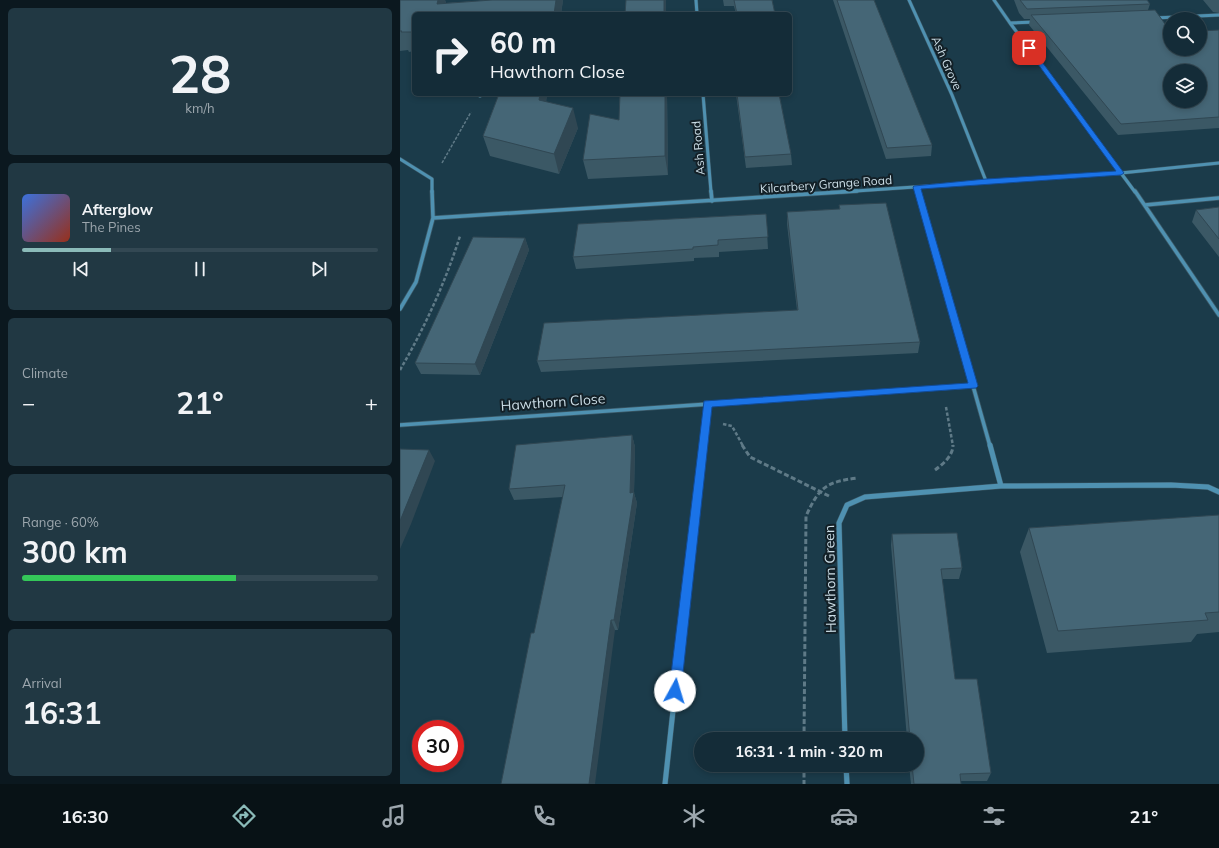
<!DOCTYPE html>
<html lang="en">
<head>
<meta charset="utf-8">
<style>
  body { margin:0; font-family:Mulish,sans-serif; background:#213843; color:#f1f3f6; height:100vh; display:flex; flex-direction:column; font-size:15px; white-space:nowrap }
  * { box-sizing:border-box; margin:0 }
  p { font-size:13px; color:#9da7ae }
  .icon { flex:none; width:22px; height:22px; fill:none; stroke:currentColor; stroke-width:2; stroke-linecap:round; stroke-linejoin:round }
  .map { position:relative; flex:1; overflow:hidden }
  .side { display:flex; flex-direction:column; gap:8px; padding:8px; background:#0b181f; width:400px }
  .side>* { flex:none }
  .banner { position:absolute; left:12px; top:12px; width:380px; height:84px; border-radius:6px; box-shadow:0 2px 6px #0003,0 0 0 1px #334853; background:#142c38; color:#f1f3f6; overflow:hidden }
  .fabs { position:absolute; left:763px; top:12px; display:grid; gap:8px }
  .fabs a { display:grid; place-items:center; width:44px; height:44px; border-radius:50%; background:#142c38; box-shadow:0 2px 6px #0003,0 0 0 1px #334853; font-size:20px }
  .speed { position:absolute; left:12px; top:720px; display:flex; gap:8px; font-size:20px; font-weight:700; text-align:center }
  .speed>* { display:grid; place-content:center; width:52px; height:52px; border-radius:50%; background:#142c38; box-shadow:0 2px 6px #0003,0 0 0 1px #334853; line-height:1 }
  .speed .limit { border:6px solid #d22; background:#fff; color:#111 }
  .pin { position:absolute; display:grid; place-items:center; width:34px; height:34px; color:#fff; margin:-17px; border-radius:8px; box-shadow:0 2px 6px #0006 }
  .me { position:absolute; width:44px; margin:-22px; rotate:6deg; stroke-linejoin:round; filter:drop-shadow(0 0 3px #0008) }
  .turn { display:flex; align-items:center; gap:14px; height:84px; padding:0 12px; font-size:18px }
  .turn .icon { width:52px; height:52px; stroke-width:2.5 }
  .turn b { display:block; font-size:28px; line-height:34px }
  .big { font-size:30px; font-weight:700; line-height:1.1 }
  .side .card { flex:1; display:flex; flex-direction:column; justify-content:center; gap:6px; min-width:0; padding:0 14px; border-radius:6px; background:#213843 }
  .side .dial { align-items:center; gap:0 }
  .dial b { font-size:52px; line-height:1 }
  .song { display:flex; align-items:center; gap:12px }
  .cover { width:48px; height:48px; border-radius:6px; background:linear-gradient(135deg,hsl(220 70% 55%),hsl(10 70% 35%)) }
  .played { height:4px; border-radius:2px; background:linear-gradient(90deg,#8bbbb9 25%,#334853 25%) }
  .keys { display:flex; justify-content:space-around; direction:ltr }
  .heat { display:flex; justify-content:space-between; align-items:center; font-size:22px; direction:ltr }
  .charge { height:6px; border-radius:3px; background:linear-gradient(90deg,#34c759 60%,#334853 0) }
  .trip { position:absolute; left:294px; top:732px; width:230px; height:40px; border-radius:20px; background:#142c38; box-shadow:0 2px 6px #0003,0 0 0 1px #334853; font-weight:700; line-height:40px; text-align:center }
  .dock { display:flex; height:64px; justify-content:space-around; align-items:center; background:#081216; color:#9da7ae }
  .dock .icon { width:28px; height:28px }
  .dock .active { color:#8bbbb9 }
  .dock b { font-size:18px; color:#f1f3f6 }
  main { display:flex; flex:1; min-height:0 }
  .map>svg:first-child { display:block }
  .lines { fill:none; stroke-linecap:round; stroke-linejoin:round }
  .minor-far2-casing { stroke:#3b5866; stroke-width:4 }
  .minor-far1-casing { stroke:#3b5866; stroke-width:5 }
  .minor-casing { stroke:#3b5866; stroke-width:6 }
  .path-far2 { stroke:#5f7a87; stroke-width:1.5; stroke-dasharray:3 1.5; stroke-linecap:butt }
  .path-far1 { stroke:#5f7a87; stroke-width:2.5; stroke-dasharray:3.5 2; stroke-linecap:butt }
  .path { stroke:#5f7a87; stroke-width:3; stroke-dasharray:5 2.5; stroke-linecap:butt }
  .minor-far2 { stroke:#4f91b1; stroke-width:3 }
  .minor-far1 { stroke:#4f91b1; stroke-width:3.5 }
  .minor { stroke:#4f91b1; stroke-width:5 }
  .wall { fill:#3b5865 }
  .shaded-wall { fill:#304753 }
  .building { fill:#456676; stroke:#304753; fill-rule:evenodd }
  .route { fill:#1a73e8; stroke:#114b97 }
  .labels { text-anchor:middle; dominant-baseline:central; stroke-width:4; stroke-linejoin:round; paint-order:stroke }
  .far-street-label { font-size:12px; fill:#cbdde6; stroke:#132027 }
  .street-label { font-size:14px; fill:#cbdde6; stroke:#132027 }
</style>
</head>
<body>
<main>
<section class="side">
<div class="card dial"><b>28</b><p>km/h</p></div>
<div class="card">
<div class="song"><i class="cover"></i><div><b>Afterglow</b><p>The Pines</p></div></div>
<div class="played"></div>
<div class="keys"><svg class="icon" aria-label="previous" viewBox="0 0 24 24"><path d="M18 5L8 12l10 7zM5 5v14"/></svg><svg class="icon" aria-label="pause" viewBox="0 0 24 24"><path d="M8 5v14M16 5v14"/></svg><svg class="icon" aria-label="next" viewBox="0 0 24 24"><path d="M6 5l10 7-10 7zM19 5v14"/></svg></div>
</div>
<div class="card"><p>Climate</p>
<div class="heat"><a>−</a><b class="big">21°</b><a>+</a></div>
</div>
<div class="card"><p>Range · 60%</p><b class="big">300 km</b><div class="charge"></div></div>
<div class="card"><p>Arrival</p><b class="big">16:31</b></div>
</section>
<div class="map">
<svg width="819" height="784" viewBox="0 0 819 784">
  <rect width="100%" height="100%" fill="#1b3b4a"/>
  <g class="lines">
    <defs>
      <path id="minor-far2" d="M 296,0 L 297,14
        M 509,0 L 552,95 L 586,181
        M 594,0 L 610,23 L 635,22
        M 755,18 L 819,15
        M 610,23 L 735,192
        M 80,94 L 80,96
        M 303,94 L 311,192
        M 0,159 L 32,179 L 32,192
        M 517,187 L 518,192
        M 441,192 L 721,173 L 819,163"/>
      <path id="minor-far1" d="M 311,191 L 312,201
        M 518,191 L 590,446
        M 735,191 L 819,315
        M 745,205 L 819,198
        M 33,218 L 457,191
        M 0,309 L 16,282 L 33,218 L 32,191
        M 0,425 L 573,386
        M 302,446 L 307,403"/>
      <path id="minor" d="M 590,445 L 601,486
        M 445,739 L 439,523 L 447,505 L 465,497 L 601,486 L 771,485 L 808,487 L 819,492
        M 446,765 L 447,784
        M 265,784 L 302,445"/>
    </defs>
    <use href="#minor-far2" class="minor-far2-casing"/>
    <use href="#minor-far1" class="minor-far1-casing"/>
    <use href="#minor" class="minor-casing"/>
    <path class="path-far2" d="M 42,163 L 71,112"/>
    <path class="path-far1" d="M 0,370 C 25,327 45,283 60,236
      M 546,407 L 553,446
      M 323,424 L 332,426 L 343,446"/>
    <path class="path" d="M 342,445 L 350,457 L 431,497
      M 535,470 C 543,464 553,456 553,445
      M 404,739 L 406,516 C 419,488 425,482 457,478
      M 404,765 L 404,784"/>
    <use href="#minor-far2" class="minor-far2"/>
    <use href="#minor-far1" class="minor-far1"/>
    <use href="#minor" class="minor"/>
  </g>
  <path class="wall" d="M 0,0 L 45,0 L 46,3 L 92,0 L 163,0 L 161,14 L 14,14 L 14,51 L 9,52 L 8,50 L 0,51 Z
    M 323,0 L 372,0 L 375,14 L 336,14 L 334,6 L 324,6 Z
    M 433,0 L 474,0 L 532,145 L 531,156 L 486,159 Z
    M 614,0 L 747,0 L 750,4 L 748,10 L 770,49 L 819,30 L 819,128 L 718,135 L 629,25 L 630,19 L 624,19 L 619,13 Z
    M 803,0 L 819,0 L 819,13 L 813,12 Z
    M 99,94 L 147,94 L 146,102 L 178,128 L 159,174 L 90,156 L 83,136 Z
    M 220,94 L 267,94 L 268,175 L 188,179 L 183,160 L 219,120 Z
    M 336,94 L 379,94 L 391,154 L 392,165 L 346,168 Z
    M 439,205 L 520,342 L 518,353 L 141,372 L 137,361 L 397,310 L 387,224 L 387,212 L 439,209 Z
    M 819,207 L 819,257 L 792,222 L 796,210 Z
    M 366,214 L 368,249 L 319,252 L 319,257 L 294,258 L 294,261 L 176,269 L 173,257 Z
    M 125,238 L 129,250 L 80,375 L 21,374 L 15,363 Z
    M 232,435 L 235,447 L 234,493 L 237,503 L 218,630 L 134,633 L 163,497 L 114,500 L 109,489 Z
    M 819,515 L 819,632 L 797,634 L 791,642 L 647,653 L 620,552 L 629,528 Z
    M 492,534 L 562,568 L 559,579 L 542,579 L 555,679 L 591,773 L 587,781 L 560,781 L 561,784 L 511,784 L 509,765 L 517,765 L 517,739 L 507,739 L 491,545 Z"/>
  <path class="shaded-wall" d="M 38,0 L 45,0 L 48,8 L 37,4 Z
    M 156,0 L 163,0 L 161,14 L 154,14 Z
    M 264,0 L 266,0 L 266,14 L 264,14 Z
    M 140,94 L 147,94 L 144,120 L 139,100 Z
    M 265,94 L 267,94 L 268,175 L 265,156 Z
    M 173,108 L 178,128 L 159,174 L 154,154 Z
    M 125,238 L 129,250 L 80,375 L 75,364 Z
    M 232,435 L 235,447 L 234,493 L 237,503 L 218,630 L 214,620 L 230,493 Z
    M 29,450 L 35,461 L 11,524 L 0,549 L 0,521 Z
    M 211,620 L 215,630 L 195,784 L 189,784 Z"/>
  <path class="building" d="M 0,0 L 38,0 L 37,4 L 92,0 L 156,0 L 154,14 L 14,14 L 14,32 L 1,32 L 2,31 L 0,31 Z
    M 226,0 L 264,0 L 264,14 L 225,14 Z
    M 334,0 L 372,0 L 375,14 L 337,14 Z
    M 437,0 L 474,0 L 532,145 L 487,148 Z
    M 620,0 L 747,0 L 750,4 L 627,9 Z
    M 755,10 L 770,31 L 770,49 L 800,49 L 800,31 L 819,30 L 819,117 L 721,124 L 631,15 ZM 770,71 L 800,71 L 800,101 L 770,101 Z
    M 99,94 L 140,94 L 139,100 L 173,108 L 154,154 L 83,136 Z
    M 220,94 L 265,94 L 265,156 L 183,160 L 190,114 L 219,120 Z
    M 337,94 L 379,94 L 391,154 L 345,157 Z
    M 486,203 L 520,342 L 137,361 L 144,323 L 398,310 L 387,212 L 440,209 L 439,205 Z
    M 819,207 L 819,239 L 796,210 Z
    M 366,214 L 368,237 L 318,240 L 318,245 L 293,247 L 293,249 L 173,257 L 178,224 Z
    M 73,237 L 125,238 L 75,364 L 15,363 Z
    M 232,435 L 230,493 L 234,492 L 214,620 L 211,620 L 189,784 L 101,784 L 131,633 L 134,633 L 165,485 L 109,489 L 116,445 Z
    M 0,449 L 29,450 L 0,521 Z
    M 819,515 L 819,612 L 805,613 L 808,620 L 658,631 L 629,528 Z
    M 557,533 L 562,568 L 541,569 L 555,679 L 577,679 L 591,773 L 560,774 L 561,784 L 514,784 L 512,765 L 517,765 L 517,739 L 510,739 L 492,534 Z"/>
  <path class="route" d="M 627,47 L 631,47 L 724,173 L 721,175 L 521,189 L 578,386 L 576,388 L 312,407 L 281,691 L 279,695 L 275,697 L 271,695 L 269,691 L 304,401 L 568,383 L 513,187 L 514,186 L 586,179 L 716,171 L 627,49 Z"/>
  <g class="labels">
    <g class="far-street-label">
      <text transform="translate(547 63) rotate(66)">Ash Grove</text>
      <text transform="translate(298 148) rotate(-95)">Ash Road</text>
      <text transform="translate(426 184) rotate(-4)">Kilcarbery Grange Road</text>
    </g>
    <g class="street-label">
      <text transform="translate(153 402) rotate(-4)">Hawthorn Close</text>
      <text transform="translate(430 579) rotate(-91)">Hawthorn Green</text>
    </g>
  </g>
</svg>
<div class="fabs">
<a><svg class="icon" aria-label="search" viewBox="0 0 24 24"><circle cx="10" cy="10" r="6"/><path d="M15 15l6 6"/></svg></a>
<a><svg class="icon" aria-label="layers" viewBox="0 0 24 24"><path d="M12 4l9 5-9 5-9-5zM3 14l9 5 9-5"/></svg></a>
</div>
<div class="speed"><div class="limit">30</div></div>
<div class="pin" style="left:629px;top:48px;background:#d93025"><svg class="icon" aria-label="arrive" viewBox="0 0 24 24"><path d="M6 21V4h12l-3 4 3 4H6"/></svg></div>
<svg class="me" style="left:275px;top:691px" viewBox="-20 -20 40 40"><circle r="19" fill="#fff"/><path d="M0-13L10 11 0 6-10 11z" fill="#1a73e8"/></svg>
<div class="trip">16:31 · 1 min · 320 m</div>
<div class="banner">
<div class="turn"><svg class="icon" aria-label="right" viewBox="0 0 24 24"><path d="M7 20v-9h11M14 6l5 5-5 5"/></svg><div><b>60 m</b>Hawthorn Close</div></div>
</div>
</div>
</main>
<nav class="dock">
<b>16:30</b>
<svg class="icon active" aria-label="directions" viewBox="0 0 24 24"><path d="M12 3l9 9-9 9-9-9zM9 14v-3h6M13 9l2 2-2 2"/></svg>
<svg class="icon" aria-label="music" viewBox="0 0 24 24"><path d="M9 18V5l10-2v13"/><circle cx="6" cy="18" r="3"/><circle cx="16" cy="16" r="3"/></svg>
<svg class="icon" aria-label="phone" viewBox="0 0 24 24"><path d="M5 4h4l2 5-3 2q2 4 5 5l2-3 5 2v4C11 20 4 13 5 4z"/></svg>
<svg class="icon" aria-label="climate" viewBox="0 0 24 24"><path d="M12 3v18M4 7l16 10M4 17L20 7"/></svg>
<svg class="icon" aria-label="car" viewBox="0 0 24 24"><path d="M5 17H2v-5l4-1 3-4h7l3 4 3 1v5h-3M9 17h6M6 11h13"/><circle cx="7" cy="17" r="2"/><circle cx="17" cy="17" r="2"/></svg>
<svg class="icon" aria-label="filters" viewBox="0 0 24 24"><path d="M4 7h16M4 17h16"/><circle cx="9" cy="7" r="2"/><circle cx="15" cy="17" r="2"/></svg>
<b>21°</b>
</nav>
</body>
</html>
